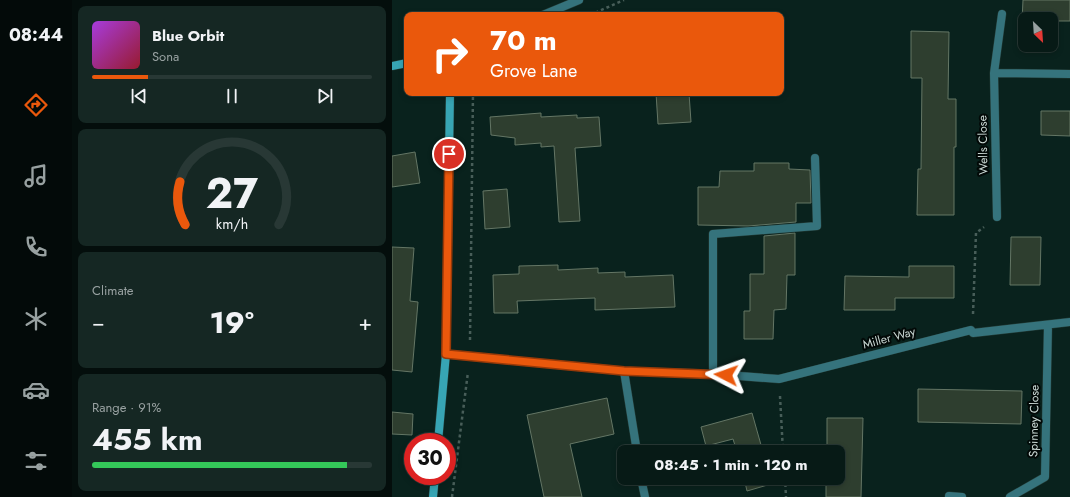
<!DOCTYPE html>
<html lang="en">
<head>
<meta charset="utf-8">
<style>
  body { margin:0; font-family:Jost,sans-serif; background:#152723; color:#f1f3f6; height:100vh; display:flex; flex-direction:column; font-size:15px; white-space:nowrap }
  * { box-sizing:border-box; margin:0 }
  p { font-size:13px; color:#98a1a1 }
  .icon { flex:none; width:22px; height:22px; fill:none; stroke:currentColor; stroke-width:2; stroke-linecap:round; stroke-linejoin:round }
  .map { position:relative; flex:1; overflow:hidden }
  .panel { display:flex; flex-direction:column; gap:6px; padding:6px; background:#040e0c; width:320px }
  .panel>* { flex:none }
  .top-card { position:absolute; left:12px; top:12px; width:380px; height:84px; border-radius:8px; box-shadow:0 2px 6px #0003,0 0 0 1px #283835; background:#ea580c; color:#fff; overflow:hidden }
  .needle { width:26px; rotate:155deg }
  .fabs { position:absolute; left:626px; top:12px; display:grid; gap:8px }
  .fabs a { display:grid; place-items:center; width:40px; height:40px; border-radius:8px; background:#071a16; box-shadow:0 2px 6px #0003,0 0 0 1px #283835; font-size:20px }
  .speed { position:absolute; left:12px; top:433px; display:flex; gap:8px; font-size:20px; font-weight:700; text-align:center }
  .speed>* { display:grid; place-content:center; width:52px; height:52px; border-radius:50%; background:#071a16; box-shadow:0 2px 6px #0003,0 0 0 1px #283835; line-height:1 }
  .speed .limit { border:6px solid #d22; background:#fff; color:#111 }
  .pin { position:absolute; display:grid; place-items:center; width:34px; height:34px; color:#fff; margin:-17px; border:2px solid #fff; border-radius:50%; box-shadow:0 1px 4px #0007 }
  .me { position:absolute; width:44px; margin:-22px; rotate:274deg; stroke-linejoin:round; filter:drop-shadow(0 0 3px #0008) }
  .turn { display:flex; align-items:center; gap:14px; height:84px; padding:0 20px; font-size:18px }
  .turn .icon { width:52px; height:52px; stroke-width:2.5 }
  .turn b { display:block; font-size:28px; line-height:34px }
  .big { font-size:30px; font-weight:700; line-height:1.1 }
  .panel .tile { flex:1; display:flex; flex-direction:column; justify-content:center; gap:6px; min-width:0; padding:0 14px; border-radius:8px; background:#152723 }
  .panel .dial { align-items:center; gap:0 }
  .dial svg { height:104px; overflow:visible; fill:none; stroke:#283835; stroke-width:7; stroke-linecap:round; text-anchor:middle }
  .dial text { fill:#f1f3f6; stroke:none }
  .song { display:flex; align-items:center; gap:12px }
  .cover { width:48px; height:48px; border-radius:6px; background:linear-gradient(135deg,hsl(280 70% 55%),hsl(350 70% 35%)) }
  .played { height:4px; border-radius:2px; background:linear-gradient(90deg,#ea580c 20%,#283835 20%) }
  .keys { display:flex; justify-content:space-around; direction:ltr }
  .heat { display:flex; justify-content:space-between; align-items:center; font-size:22px; direction:ltr }
  .charge { height:6px; border-radius:3px; background:linear-gradient(90deg,#34c759 91%,#283835 0) }
  .trip { position:absolute; left:225px; top:445px; width:228px; height:40px; border-radius:8px; background:#071a16; box-shadow:0 2px 6px #0003,0 0 0 1px #283835; font-weight:700; line-height:40px; text-align:center }
  main { display:flex; flex:1; min-height:0 }
  .menu { display:flex; flex-direction:column; width:72px; justify-content:space-around; align-items:center; background:#030a09; color:#98a1a1 }
  .menu .icon { width:28px; height:28px }
  .menu .current { color:#ea580c }
  .menu b { font-size:18px; color:#f1f3f6 }
  .map>svg:first-child { display:block }
  .building { fill:#2e3e2f; stroke:#647665 }
  .lines { fill:none; stroke-linecap:round; stroke-linejoin:round }
  .street-casing { stroke:#243c37; stroke-width:9 }
  .secondary-casing { stroke:#243c37; stroke-width:9 }
  .path { stroke:#485e59; stroke-width:2.5; stroke-dasharray:3 3; stroke-linecap:butt }
  .street { stroke:#35737c; stroke-width:8 }
  .secondary { stroke:#37a5b4; stroke-width:8 }
  .route-casing { stroke:#983908; stroke-width:10 }
  .route { stroke:#ea580c; stroke-width:7 }
  .labels { text-anchor:middle; dominant-baseline:central; stroke-width:4; stroke-linejoin:round; paint-order:stroke }
  .street-label { font-size:12px; fill:#ccdad6; stroke:#020907 }
</style>
</head>
<body>
<main>
<nav class="menu">
<b>08:44</b>
<svg class="icon current" aria-label="directions" viewBox="0 0 24 24"><path d="M12 3l9 9-9 9-9-9zM9 14v-3h6M13 9l2 2-2 2"/></svg>
<svg class="icon" aria-label="music" viewBox="0 0 24 24"><path d="M9 18V5l10-2v13"/><circle cx="6" cy="18" r="3"/><circle cx="16" cy="16" r="3"/></svg>
<svg class="icon" aria-label="phone" viewBox="0 0 24 24"><path d="M5 4h4l2 5-3 2q2 4 5 5l2-3 5 2v4C11 20 4 13 5 4z"/></svg>
<svg class="icon" aria-label="climate" viewBox="0 0 24 24"><path d="M12 3v18M4 7l16 10M4 17L20 7"/></svg>
<svg class="icon" aria-label="car" viewBox="0 0 24 24"><path d="M5 17H2v-5l4-1 3-4h7l3 4 3 1v5h-3M9 17h6M6 11h13"/><circle cx="7" cy="17" r="2"/><circle cx="17" cy="17" r="2"/></svg>
<svg class="icon" aria-label="filters" viewBox="0 0 24 24"><path d="M4 7h16M4 17h16"/><circle cx="9" cy="7" r="2"/><circle cx="15" cy="17" r="2"/></svg>
</nav>
<section class="panel">
<div class="tile">
<div class="song"><i class="cover"></i><div><b>Blue Orbit</b><p>Sona</p></div></div>
<div class="played"></div>
<div class="keys"><svg class="icon" aria-label="previous" viewBox="0 0 24 24"><path d="M18 5L8 12l10 7zM5 5v14"/></svg><svg class="icon" aria-label="pause" viewBox="0 0 24 24"><path d="M8 5v14M16 5v14"/></svg><svg class="icon" aria-label="next" viewBox="0 0 24 24"><path d="M6 5l10 7-10 7zM19 5v14"/></svg></div>
</div>
<div class="tile dial"><svg viewBox="0 0 100 80">
<path d="M14 69A42 42 0 1 1 86 69"/>
<path d="M14 69A42 42 0 0 1 10 36" stroke="#ea580c"/>
<text x="50" y="56" font-size="32" font-weight="700">27</text>
<text x="50" y="72" font-size="11">km/h</text>
</svg></div>
<div class="tile"><p>Climate</p>
<div class="heat"><a>−</a><b class="big">19°</b><a>+</a></div>
</div>
<div class="tile"><p>Range · 91%</p><b class="big">455 km</b><div class="charge"></div></div>
</section>
<div class="map">
<svg width="678" height="497" viewBox="0 0 678 497">
  <rect width="100%" height="100%" fill="#09221d"/>
  <path class="building" d="M 631,0 L 678,0 L 678,21 L 659,21 L 659,19 L 633,19 L 633,21 L 630,21 Z
    M 519,31 L 557,32 L 556,99 L 564,99 L 564,147 L 562,147 L 562,215 L 525,215 L 526,169 L 529,169 L 530,78 L 519,78 Z
    M 264,93 L 297,93 L 299,122 L 266,124 Z
    M 649,111 L 678,111 L 678,136 L 649,135 Z
    M 149,113 L 149,117 L 185,115 L 185,118 L 207,117 L 209,146 L 183,148 L 188,221 L 167,222 L 162,146 L 149,147 L 149,143 L 123,145 L 123,138 L 99,135 L 98,117 Z
    M 23,152 L 28,183 L 0,187 L 0,156 Z
    M 362,163 L 397,163 L 397,169 L 418,170 L 419,203 L 404,203 L 404,222 L 356,226 L 306,225 L 306,187 L 327,187 L 328,171 L 362,171 Z
    M 115,189 L 118,227 L 93,229 L 91,191 Z
    M 403,233 L 403,275 L 395,275 L 394,309 L 382,310 L 381,339 L 352,339 L 352,311 L 358,311 L 358,274 L 372,274 L 372,236 Z
    M 619,237 L 649,237 L 648,285 L 618,285 Z
    M 0,247 L 22,248 L 18,301 L 26,302 L 20,372 L 0,370 Z
    M 166,265 L 166,270 L 206,268 L 206,273 L 233,272 L 233,277 L 281,275 L 283,307 L 203,310 L 203,298 L 125,301 L 126,313 L 102,313 L 101,275 L 127,274 L 127,266 Z
    M 517,266 L 562,266 L 562,298 L 503,298 L 503,310 L 452,310 L 453,276 L 517,277 Z
    M 526,389 L 630,391 L 629,424 L 526,422 Z
    M 215,398 L 222,434 L 178,444 L 190,497 L 152,497 L 135,415 Z
    M 0,412 L 21,414 L 20,435 L 0,434 Z
    M 360,413 L 371,452 L 345,452 L 341,439 L 314,446 L 309,427 Z
    M 435,418 L 471,418 L 469,497 L 434,497 L 434,478 L 446,478 L 446,452 L 435,452 Z
    M 352,478 L 378,478 L 379,484 L 355,491 Z"/>
  <g class="lines">
    <defs>
      <path id="street" d="M 151,15 L 187,0
        M 602,73 L 678,74
        M 605,217 L 602,73 L 610,14
        M 54,354 L 232,371 L 321,374 L 387,379 L 579,330 L 581,333 L 678,322
        M 232,371 L 245,452
        M 321,374 L 321,234 L 425,226 L 423,158
        M 249,478 L 253,497
        M 557,496 L 570,497
        M 618,497 L 653,477 L 656,325"/>
      <path id="secondary" d="M 0,66 L 15,63
        M 46,442 L 54,354 L 58,93
        M 41,497 L 43,476"/>
    </defs>
    <use href="#street" class="street-casing"/>
    <use href="#secondary" class="secondary-casing"/>
    <path class="path" d="M 198,15 L 232,0
      M 581,314 L 584,233 L 592,227
      M 78,340 L 81,93
      M 388,396 L 391,452
      M 393,478 L 394,497
      M 60,497 L 76,372"/>
    <use href="#street" class="street"/>
    <use href="#secondary" class="secondary"/>
  </g>
  <g class="lines">
    <defs>
      <path id="route" d="M 57,154 L 54,354 L 232,371 L 334,375"/>
    </defs>
    <use href="#route" class="route-casing"/>
    <use href="#route" class="route"/>
  </g>
  <g class="labels">
    <g class="street-label">
      <text transform="translate(591 145) rotate(-91)">Wells Close</text>
      <text transform="translate(497 338) rotate(-15)">Miller Way</text>
      <text transform="translate(642 421) rotate(-89)">Spinney Close</text>
    </g>
  </g>
</svg>
<div class="fabs">
<a><svg class="needle" viewBox="-14 -14 28 28"><path d="M0-13l5 13h-10z" fill="#e53935"/><path d="M0 13l5-13h-10z" fill="#98a1a1"/></svg></a>
</div>
<div class="speed"><div class="limit">30</div></div>
<div class="pin" style="left:57px;top:154px;background:#d93025"><svg class="icon" aria-label="arrive" viewBox="0 0 24 24"><path d="M6 21V4h12l-3 4 3 4H6"/></svg></div>
<svg class="me" style="left:334px;top:375px" viewBox="-20 -20 40 40"><path d="M0-17L14 15 0 8-14 15z" fill="#ea580c" stroke="#fff" stroke-width="4"/></svg>
<div class="trip">08:45 · 1 min · 120 m</div>
<div class="top-card">
<div class="turn"><svg class="icon" aria-label="right" viewBox="0 0 24 24"><path d="M7 20v-9h11M14 6l5 5-5 5"/></svg><div><b>70 m</b>Grove Lane</div></div>
</div>
</div>
</main>
</body>
</html>
